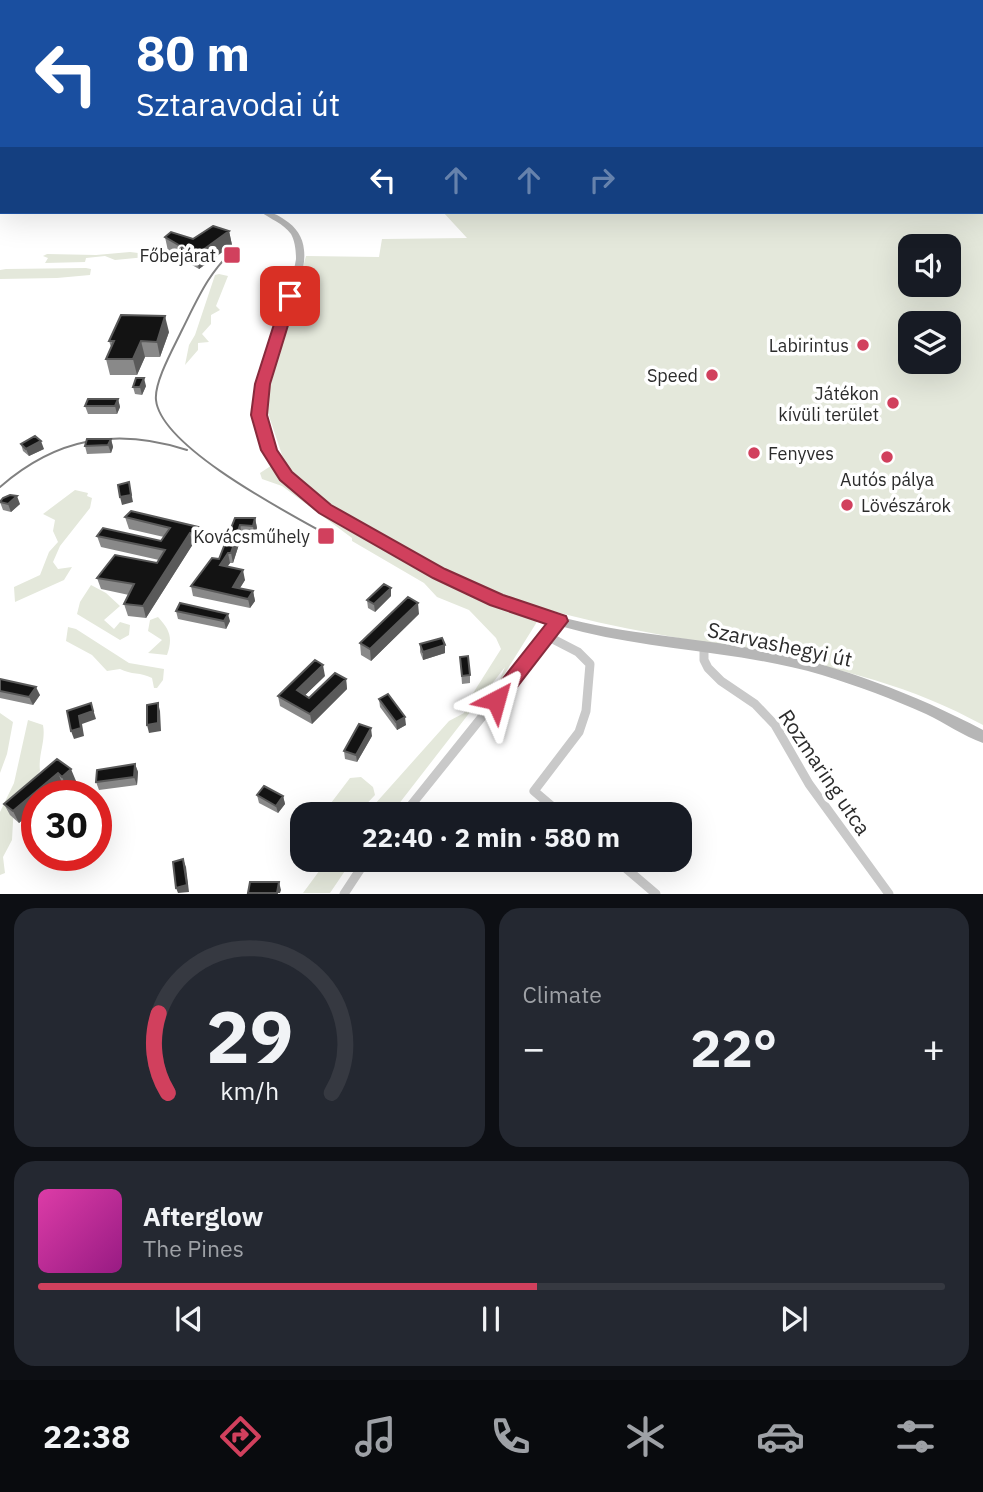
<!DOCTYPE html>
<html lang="en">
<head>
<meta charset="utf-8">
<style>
  body { margin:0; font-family:"IBM Plex Sans",sans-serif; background:#242831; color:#f1f3f6; height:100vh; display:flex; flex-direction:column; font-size:26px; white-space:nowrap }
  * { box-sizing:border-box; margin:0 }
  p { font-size:23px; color:#9ea1a6 }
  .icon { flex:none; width:38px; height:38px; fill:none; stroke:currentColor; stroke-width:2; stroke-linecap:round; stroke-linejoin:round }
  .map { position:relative; height:894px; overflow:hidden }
  .side { display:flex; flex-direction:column; gap:14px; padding:14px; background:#0d0f14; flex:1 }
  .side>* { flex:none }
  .banner { position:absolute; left:0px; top:0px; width:984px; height:214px; box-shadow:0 7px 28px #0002; background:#1a4fa0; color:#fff; overflow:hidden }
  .fabs { position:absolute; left:898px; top:234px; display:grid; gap:14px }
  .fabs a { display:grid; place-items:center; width:63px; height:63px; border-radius:14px; background:#171b24; box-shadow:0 7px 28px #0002; font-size:35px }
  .speed { position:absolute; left:21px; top:780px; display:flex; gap:14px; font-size:35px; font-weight:700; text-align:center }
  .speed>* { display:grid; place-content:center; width:91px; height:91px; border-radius:50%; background:#171b24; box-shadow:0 7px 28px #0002; line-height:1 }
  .speed .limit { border:10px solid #d22; background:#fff; color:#111 }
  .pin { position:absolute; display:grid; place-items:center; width:60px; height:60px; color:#fff; margin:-30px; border-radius:14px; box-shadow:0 4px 10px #0006 }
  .me { position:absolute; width:77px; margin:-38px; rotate:39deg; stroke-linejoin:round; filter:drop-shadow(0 0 5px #0008) }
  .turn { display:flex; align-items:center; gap:24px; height:147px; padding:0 21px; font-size:32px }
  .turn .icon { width:91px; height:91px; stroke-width:2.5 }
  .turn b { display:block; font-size:49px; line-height:60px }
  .lanes { display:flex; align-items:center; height:66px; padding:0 21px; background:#0003; justify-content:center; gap:35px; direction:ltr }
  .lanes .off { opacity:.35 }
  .big { font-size:52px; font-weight:700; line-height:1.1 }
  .side .card { flex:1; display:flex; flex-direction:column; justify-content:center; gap:10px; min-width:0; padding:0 24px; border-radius:21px; background:#242831 }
  .side .dial { align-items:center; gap:0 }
  .dial svg { height:182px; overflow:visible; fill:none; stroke:#363941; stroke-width:7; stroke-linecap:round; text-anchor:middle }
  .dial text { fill:#f1f3f6; stroke:none }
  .song { display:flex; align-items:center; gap:21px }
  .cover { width:84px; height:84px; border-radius:10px; background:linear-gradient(135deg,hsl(320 70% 55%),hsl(310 70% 35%)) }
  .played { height:7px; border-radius:4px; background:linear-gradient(90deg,#d1405d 55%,#363941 55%) }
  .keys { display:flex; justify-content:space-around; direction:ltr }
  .heat { display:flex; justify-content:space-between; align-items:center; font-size:38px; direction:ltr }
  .side .tiles { flex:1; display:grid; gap:14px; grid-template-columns:1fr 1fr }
  .card:last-child { grid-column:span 2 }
  .trip { position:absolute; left:290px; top:802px; width:402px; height:70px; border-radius:21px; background:#171b24; box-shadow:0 7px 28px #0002; font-weight:700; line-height:70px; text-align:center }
  .tab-bar { display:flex; height:112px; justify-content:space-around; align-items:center; background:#090b0e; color:#9ea1a6 }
  .tab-bar .icon { width:49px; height:49px }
  .tab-bar .on { color:#d1405d }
  .tab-bar b { font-size:32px; color:#f1f3f6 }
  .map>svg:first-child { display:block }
  .green { fill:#e4e8db; fill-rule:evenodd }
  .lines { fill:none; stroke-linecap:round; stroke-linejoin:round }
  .stream { stroke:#c8dfe6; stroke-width:2 }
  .street-far1 { stroke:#c9c9c9; stroke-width:4.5 }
  .street { stroke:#c9c9c9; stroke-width:9 }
  .secondary { fill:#b6b6b6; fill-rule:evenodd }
  .tram { stroke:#818181; stroke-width:2 }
  .wall { fill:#898989 }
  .shaded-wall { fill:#5a5a5a }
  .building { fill:#131313; stroke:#5a5a5a; stroke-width:2 }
  .route { fill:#d1405d; stroke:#882a3c; stroke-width:2 }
  .poi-dot { fill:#d1405d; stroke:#fff; stroke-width:2.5 }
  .labels { text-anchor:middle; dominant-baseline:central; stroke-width:7; stroke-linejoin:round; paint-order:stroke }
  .poi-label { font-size:18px; fill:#2c2c2c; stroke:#fff; text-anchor:end }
  .near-street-label { font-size:21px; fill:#2c2c2c; stroke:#fff }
</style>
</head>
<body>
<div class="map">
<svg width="983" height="894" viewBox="0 0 983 894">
  <rect width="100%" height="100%" fill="#fff"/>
  <path class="green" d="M 520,0 L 983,0 L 983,725 C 848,650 690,650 545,609 L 497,686 L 505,667 L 391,814 L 366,814 L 449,721 L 464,713 L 470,698 L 501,649 L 496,638 L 469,610 L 437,597 L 424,583 L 352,541 L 352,538 L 282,486 L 262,479 L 260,473 L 283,458 L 268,413 L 268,395 L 306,256 L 379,257 L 382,239 L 467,238 L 443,212 L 982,212 L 982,2 ZM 910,247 L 948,247 L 948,285 L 910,285 ZM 910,324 L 948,324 L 948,362 L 910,362 Z
    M 130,252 L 147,254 L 146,257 L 115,260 L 105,256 L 86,258 L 85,262 L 45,263 L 48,258 L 43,256 L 47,254 L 96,255 Z
    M 86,268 L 91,269 L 90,275 L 57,278 L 0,279 L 0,270 L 6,269 Z
    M 219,274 L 228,276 L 216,306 L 220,310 L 211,315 L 211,324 L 202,334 L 209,342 L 198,343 L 198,350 L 185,365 L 189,345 L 195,335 L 215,275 Z
    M 75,490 L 88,493 L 87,496 L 92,498 L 90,508 L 60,546 L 53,562 L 58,569 L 72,567 L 64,580 L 15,602 L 14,587 L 40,575 L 49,552 L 58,542 L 53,531 L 55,520 L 43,514 Z
    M 91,585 L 106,593 L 120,606 L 104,620 L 114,629 L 120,622 L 130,625 L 129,635 L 120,640 L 77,614 L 80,602 Z
    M 158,617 C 170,630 173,638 167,655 L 148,653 L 162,640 L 148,631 L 150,620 Z
    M 68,627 L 76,629 L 129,663 L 164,669 L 163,680 L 157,688 L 154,688 L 152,678 C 141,672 131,675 120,669 L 107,671 L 92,655 L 66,641 Z
    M 0,713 L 13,722 L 7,754 L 0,773 Z
    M 28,720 L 43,725 C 46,741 38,755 40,771 L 14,804 L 12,840 L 3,857 L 5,873 L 0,875 L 0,812 L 14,783 Z
    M 361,777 L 373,787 L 375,795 L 357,814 L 336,811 L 331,803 L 350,778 Z
    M 328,859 L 353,859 L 330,893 L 303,893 Z"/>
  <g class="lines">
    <path class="stream" d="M 544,0 L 547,2"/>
    <path class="street-far1" d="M 64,0 L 68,2
      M 175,0 L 179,2
      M 256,0 L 261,2
      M 11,2 L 18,0
      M 152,2 L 157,0
      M 233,2 L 239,0
      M 373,2 L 382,0"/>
    <path class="street" d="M 547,636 L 578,652 L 590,664 L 586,711 L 579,732 L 534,791 L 561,814
      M 704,646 L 704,660 L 708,668 L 721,681 L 755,704 L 775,725 L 809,784 L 889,894
      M 404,814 L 559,621
      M 615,859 L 656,894
      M 344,894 L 367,859"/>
    <path class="secondary" d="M 463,0 L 474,2 L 465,2 Z
      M 982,158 L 983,158 L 983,162 L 982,162 Z
      M 0,199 L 2,199 L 2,203 L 0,203 Z
      M 261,212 C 271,212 277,214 285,220 C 296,227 303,237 304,250 C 306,266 299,281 294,296 C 286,319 277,343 272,367 C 266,390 263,416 270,440 C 280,470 308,492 334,508 C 356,523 379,535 402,548 C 452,574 503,600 557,616 C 625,635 696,637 765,651 C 841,666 915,694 983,730 L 983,743 C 963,736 945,723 926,714 C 893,699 858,686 822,675 C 744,652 662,651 583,632 C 505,613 434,576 365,537 C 332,519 285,493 268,458 C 258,436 254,415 257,391 C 261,360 274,329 284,300 C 288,287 294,273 296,259 C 296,251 295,241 291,234 C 283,223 270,219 261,212 Z"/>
    <path class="tram" d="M 237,247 C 209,271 198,298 182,330 C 174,347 154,382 156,400 C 161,448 292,515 333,538
      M 0,487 C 56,438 116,427 187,450"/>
  </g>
  <path class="wall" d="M 229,231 L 232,245 L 199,269 L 168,251 L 165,237 L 193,239 Z
    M 169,332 L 160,357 L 145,357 L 137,375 L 110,375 L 106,359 L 111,347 L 109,341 Z
    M 146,386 L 142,395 L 135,394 L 133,387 Z
    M 118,399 L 120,407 L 117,414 L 88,414 L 85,406 Z
    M 111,439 L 113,447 L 111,453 L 87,454 L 85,446 Z
    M 21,444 L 44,449 L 29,456 L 23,451 Z
    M 0,502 L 20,504 L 11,512 L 3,510 Z
    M 125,517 L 198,527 L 201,538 L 196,545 L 193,544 L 146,618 L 128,616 L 124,604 L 129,595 L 101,589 L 97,578 L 157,563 L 159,560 L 101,547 L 97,536 L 161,541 L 164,537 L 129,529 Z
    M 235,518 L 255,518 L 257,528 L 254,535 L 242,535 L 233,563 L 230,563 L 227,567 L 245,580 L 240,588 L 253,591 L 255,601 L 250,608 L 193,596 L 191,586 L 219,559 Z
    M 391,596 L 375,612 L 368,608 L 367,600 Z
    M 176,611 L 230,621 L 226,629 L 178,619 Z
    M 419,614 L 371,661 L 361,655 L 360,643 Z
    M 420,644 L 445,645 L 445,653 L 423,660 L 420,652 Z
    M 460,657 L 470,675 L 470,683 L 462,684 Z
    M 325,676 L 305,695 L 309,698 L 346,679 L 347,689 L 312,724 L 280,706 L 278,696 Z
    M 0,679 L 40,695 L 33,705 L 0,698 Z
    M 379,699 L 406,725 L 397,730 L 380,707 Z
    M 372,736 L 357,762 L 345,759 L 344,751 Z
    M 57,759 L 76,781 L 67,788 L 63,785 L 19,823 L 10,815 L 4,804 Z
    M 135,764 L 138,772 L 137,785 L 99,790 L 96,782 Z
    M 257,795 L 283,796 L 285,804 L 278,813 L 259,803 Z"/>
  <path class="shaded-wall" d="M 0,102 L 2,102 L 2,111 L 0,112 Z
    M 229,231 L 232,245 L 199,269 L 196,255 Z
    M 165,316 L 169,332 L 160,357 L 157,342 Z
    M 141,341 L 145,357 L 137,375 L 133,359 Z
    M 144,378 L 146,386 L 142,395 L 140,387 Z
    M 118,399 L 120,407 L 117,414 L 115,406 Z
    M 111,439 L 113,447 L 111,453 L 108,445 Z
    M 41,441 L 44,449 L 29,456 L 26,449 Z
    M 129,482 L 133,502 L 122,505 L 120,497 Z
    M 17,496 L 20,504 L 11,512 L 8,504 Z
    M 255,518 L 257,528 L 254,535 L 253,526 Z
    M 240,525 L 242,535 L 233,563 L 231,553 Z
    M 198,527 L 201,538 L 196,545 L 193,534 Z
    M 190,533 L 193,544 L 146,618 L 143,606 Z
    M 228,553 L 230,563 L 222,574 L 220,565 Z
    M 243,570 L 245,580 L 235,596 L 233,587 Z
    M 391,588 L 391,596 L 375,612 L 374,604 Z
    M 253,591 L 255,601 L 250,608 L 248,599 Z
    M 418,603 L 419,614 L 371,661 L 370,649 Z
    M 228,614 L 230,621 L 226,629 L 224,621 Z
    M 445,645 L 445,653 L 423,660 L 423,652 Z
    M 323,665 L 325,676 L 299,701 L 297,690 Z
    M 346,679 L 347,689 L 312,724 L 310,714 Z
    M 36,687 L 40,695 L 33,705 L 29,697 Z
    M 91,703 L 96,719 L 82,724 L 84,736 L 74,739 L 71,731 L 79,716 Z
    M 158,703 L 160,711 L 161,731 L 149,733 L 147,725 Z
    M 405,717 L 406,725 L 397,730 L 396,722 Z
    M 371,728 L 372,736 L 357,762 L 356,755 Z
    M 135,764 L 138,772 L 137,785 L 134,777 Z
    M 71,769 L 76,781 L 67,788 L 62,777 Z
    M 58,773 L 63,785 L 50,796 L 37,796 L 37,807 L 19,823 L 13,811 Z
    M 283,796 L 285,804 L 278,813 L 276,806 Z
    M 108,823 L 110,827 L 96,835 L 96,830 Z
    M 183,859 L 186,867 L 189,892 L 178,893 L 176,888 Z
    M 279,882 L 281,890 L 280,893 L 277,893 Z"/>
  <path class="building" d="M 0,93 L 2,93 L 2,102 L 0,102 Z
    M 213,226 L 229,231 L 196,255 L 165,237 L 171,232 L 193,239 Z
    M 121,315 L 165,316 L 157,342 L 141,341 L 133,359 L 106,359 L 114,341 L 109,341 Z
    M 136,378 L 144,378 L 140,387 L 133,387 Z
    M 88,399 L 118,399 L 115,406 L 85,406 Z
    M 35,436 L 41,441 L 26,449 L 21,444 Z
    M 87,439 L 111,439 L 108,445 L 85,446 Z
    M 129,482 L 131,495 L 120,497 L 118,485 Z
    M 10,495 L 17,496 L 8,504 L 0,502 L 3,498 Z
    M 131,511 L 198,527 L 193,534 L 190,533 L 143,606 L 124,604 L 134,584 L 97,578 L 115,555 L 157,563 L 165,550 L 97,536 L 103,528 L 161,541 L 170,528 L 125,517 Z
    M 235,518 L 255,518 L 253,526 L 240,525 L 231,553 L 228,553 L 220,565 L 243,570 L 233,587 L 253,591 L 248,599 L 191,586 L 212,558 L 219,559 Z
    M 384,584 L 391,588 L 374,604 L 367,600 Z
    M 408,597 L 418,603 L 370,649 L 360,643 Z
    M 180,603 L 228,614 L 224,621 L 176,611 Z
    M 442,638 L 445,645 L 423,652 L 420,644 Z
    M 468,656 L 470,675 L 462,676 L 460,657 Z
    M 315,660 L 323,665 L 297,690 L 309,698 L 335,673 L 346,679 L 310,714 L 278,696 Z
    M 0,679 L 36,687 L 29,697 L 0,691 Z
    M 388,694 L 405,717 L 396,722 L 379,699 Z
    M 91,703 L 93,711 L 79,716 L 81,728 L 71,731 L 67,711 Z
    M 158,703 L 158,723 L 147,725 L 147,705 Z
    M 359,724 L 371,728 L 356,755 L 344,751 Z
    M 57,759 L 71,769 L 62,777 L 58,773 L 13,811 L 4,804 Z
    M 135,764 L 134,777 L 96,782 L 97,770 Z
    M 264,786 L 283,796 L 276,806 L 257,795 Z
    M 104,817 L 108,823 L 96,830 L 96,821 Z
    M 183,859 L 187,885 L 176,888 L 173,862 Z
    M 250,882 L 279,882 L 277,893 L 248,893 Z"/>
  <path class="route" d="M 290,292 L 297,296 L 270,384 L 267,415 L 277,450 L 292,472 L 331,505 L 445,569 L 503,595 L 566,616 L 568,621 L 503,705 L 496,708 L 489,705 L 486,700 L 546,624 L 490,605 L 433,578 L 319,513 L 280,480 L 261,450 L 251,415 L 255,384 L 283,296 Z"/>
  <g class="poi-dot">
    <rect x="223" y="246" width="18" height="18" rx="3.5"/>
    <circle cx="863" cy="345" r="7"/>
    <circle cx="712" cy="375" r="7"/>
    <circle cx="893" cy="403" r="7"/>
    <circle cx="754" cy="453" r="7"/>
    <circle cx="887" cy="457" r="7"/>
    <circle cx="847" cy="505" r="7"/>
    <rect x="317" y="527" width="18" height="18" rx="3.5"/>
  </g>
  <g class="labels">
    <g class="poi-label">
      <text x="216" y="255">Főbejárat</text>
      <text x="849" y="345">Labirintus</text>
      <text x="698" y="375">Speed</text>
      <text x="879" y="393">Játékon<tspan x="879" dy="21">kívüli terület</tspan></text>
      <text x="768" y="453" text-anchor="start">Fenyves</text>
      <text x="887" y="479" text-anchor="middle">Autós pálya</text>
      <text x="861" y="505" text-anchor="start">Lövészárok</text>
      <text x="310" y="536">Kovácsműhely</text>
    </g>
    <g class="near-street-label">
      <text transform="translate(780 644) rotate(12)">Szarvashegyi út</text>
      <text transform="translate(825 772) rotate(56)">Rozmaring utca</text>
    </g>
  </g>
</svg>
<div class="fabs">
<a><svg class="icon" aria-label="sound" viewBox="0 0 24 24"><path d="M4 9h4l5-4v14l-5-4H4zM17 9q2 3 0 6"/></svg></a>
<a><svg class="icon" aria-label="layers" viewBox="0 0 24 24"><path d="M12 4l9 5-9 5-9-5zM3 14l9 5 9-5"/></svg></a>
</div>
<div class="speed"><div class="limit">30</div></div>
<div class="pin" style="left:290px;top:296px;background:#d93025"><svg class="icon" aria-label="arrive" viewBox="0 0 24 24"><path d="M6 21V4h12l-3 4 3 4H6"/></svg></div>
<svg class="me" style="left:496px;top:700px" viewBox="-20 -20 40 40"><path d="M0-17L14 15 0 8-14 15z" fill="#d1405d" stroke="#fff" stroke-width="4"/></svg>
<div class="trip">22:40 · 2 min · 580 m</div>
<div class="banner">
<div class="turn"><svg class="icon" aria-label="left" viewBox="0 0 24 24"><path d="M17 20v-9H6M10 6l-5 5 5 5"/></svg><div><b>80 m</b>Sztaravodai út</div></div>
<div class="lanes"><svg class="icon" aria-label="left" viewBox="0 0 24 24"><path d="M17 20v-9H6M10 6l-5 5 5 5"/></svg><svg class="icon off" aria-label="ahead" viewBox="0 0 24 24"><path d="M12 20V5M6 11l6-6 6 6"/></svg><svg class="icon off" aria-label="ahead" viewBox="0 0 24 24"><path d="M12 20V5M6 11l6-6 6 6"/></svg><svg class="icon off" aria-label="right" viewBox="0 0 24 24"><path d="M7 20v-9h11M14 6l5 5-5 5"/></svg></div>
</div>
</div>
<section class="side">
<div class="tiles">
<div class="card dial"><svg viewBox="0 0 100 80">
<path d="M14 69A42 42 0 1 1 86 69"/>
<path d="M14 69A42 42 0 0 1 10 34" stroke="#d1405d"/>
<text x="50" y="56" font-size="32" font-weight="700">29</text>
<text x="50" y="72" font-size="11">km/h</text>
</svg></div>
<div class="card"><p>Climate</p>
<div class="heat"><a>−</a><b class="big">22°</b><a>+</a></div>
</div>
<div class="card">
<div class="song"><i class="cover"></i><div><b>Afterglow</b><p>The Pines</p></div></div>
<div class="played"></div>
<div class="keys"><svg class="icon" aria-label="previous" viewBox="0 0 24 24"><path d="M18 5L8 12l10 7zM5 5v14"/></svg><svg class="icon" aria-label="pause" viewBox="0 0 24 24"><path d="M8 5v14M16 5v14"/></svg><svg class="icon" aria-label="next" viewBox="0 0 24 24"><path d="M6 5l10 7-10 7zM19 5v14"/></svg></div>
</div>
</div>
</section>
<nav class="tab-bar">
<b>22:38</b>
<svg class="icon on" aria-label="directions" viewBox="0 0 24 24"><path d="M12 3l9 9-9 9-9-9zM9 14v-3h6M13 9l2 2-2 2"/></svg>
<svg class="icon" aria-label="music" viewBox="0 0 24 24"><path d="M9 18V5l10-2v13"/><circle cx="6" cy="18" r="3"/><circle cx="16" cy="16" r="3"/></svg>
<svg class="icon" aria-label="phone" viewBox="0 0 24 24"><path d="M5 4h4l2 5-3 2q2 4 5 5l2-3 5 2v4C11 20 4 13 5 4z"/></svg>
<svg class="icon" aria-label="climate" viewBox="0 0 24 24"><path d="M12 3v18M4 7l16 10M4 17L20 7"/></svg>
<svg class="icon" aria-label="car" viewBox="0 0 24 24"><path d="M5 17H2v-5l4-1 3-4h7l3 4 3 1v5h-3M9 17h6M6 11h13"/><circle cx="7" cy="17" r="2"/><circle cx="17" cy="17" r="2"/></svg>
<svg class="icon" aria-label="filters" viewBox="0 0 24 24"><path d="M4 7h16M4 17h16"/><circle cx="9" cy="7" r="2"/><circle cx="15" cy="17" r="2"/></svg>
</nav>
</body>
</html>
